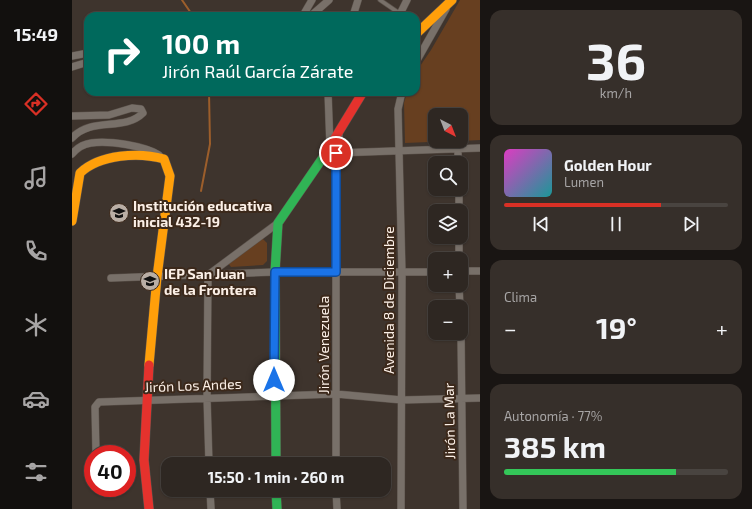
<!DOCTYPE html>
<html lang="es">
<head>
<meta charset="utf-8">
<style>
  body { margin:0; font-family:"Exo 2",sans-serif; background:#362f2a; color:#f1f3f6; height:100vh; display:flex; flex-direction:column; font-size:15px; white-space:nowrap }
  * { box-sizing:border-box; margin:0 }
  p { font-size:13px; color:#a7a5a5 }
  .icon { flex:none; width:22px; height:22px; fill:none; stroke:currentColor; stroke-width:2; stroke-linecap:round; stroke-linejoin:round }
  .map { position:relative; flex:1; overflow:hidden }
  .side { display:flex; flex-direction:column; gap:10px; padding:10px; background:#191513; width:272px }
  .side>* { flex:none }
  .banner { position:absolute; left:12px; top:12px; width:336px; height:84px; border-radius:12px; box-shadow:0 1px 3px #0004,0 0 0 1px #494440; background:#00695c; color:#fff; overflow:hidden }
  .needle { width:26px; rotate:138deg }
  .tools { position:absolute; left:356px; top:108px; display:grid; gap:8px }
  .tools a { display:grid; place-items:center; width:40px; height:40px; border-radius:8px; background:#2e2722; box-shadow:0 1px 3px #0004,0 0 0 1px #494440; font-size:20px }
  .speed { position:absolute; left:12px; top:445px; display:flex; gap:8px; font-size:20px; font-weight:700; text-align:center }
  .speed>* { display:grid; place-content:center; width:52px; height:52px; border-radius:50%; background:#2e2722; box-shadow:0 1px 3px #0004,0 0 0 1px #494440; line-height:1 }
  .speed .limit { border:6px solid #d22; background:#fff; color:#111 }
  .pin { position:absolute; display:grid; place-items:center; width:34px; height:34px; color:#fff; margin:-17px; border:2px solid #fff; border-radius:50%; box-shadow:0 1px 4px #0007 }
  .me { position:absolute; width:44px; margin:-22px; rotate:0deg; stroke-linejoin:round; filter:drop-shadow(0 0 3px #0008) }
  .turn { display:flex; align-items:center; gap:14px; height:84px; padding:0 12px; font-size:18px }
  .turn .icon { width:52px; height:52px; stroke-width:2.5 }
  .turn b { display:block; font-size:28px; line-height:34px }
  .big { font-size:30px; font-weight:700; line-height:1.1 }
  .side .widget { flex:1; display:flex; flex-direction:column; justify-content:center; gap:6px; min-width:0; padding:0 14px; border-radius:12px; background:#362f2a }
  .side .dial { align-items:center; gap:0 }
  .dial b { font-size:52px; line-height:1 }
  .song { display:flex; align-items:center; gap:12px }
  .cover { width:48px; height:48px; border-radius:6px; background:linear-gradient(135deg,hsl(310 70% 55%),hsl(180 70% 35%)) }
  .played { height:4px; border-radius:2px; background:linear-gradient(90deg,#d93025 70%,#494440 70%) }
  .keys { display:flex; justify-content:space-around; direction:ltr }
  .heat { display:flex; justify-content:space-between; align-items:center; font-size:22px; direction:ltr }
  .charge { height:6px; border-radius:3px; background:linear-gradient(90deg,#34c759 77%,#494440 0) }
  .trip { position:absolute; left:89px; top:457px; width:230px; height:40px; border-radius:12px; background:#2e2722; box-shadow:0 1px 3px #0004,0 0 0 1px #494440; font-weight:700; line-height:40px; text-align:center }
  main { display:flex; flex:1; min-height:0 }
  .menu { display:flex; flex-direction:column; width:72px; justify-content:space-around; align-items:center; background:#12100e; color:#a7a5a5 }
  .menu .icon { width:28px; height:28px }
  .menu .current { color:#d93025 }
  .menu b { font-size:18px; color:#f1f3f6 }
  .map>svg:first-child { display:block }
  .green { fill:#673f20 }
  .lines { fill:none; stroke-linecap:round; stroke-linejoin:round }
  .stream { stroke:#9c5e2b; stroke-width:2 }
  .lane-casing { stroke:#5c534c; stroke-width:5 }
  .street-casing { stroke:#5c534c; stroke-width:8 }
  .fast-casing { stroke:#5c534c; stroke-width:10 }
  .slow-casing { stroke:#5c534c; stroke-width:10 }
  .jam-casing { stroke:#5c534c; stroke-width:10 }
  .lane { stroke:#787069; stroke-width:3.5 }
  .street { stroke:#787069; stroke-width:7 }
  .fast { stroke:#30b455; stroke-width:9 }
  .slow { stroke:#ff9f0a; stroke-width:9 }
  .jam { stroke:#e5322d; stroke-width:9 }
  .route-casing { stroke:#114b97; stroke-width:10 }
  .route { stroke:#1a73e8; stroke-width:7 }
  .labels { text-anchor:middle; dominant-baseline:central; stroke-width:4; stroke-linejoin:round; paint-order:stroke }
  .poi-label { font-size:14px; font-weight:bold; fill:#fbefe6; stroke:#3c291b; text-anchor:start }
  .street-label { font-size:14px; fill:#fbefe6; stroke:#3c291b }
</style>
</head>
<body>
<main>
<nav class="menu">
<b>15:49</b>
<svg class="icon current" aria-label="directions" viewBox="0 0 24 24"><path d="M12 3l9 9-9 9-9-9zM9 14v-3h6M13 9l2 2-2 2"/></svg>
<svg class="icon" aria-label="music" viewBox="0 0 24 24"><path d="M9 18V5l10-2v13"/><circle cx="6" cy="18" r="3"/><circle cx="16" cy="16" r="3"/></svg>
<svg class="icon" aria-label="phone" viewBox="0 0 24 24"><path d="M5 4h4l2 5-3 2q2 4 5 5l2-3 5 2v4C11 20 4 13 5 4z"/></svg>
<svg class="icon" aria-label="climate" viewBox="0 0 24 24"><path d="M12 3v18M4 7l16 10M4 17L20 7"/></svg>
<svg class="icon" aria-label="car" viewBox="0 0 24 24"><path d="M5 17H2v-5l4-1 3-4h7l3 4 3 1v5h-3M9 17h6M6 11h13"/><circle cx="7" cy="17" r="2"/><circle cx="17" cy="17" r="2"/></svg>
<svg class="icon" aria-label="filters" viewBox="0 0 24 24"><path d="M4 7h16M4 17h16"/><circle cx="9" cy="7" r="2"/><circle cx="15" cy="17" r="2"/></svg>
</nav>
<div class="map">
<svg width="408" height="509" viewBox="0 0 408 509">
  <rect width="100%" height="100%" fill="#3e342d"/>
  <path class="green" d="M 388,0 L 408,0 L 408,140 L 389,141 L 389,115 L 363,115 L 363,141 L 382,141 L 333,143 L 332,103 L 335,92 L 344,92 L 344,72 L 359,50 Z
    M 189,237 L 195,243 L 195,261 L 191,265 L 159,267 L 156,263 Z"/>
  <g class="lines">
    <path class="stream" d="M 110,0 L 121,16
      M 129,191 L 138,144 L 137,92"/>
    <defs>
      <path id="lane" d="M 308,0 L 327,13"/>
      <path id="street" d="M 240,0 L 233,12 L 235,16 L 241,14 L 257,0
        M 281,16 L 286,0
        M 327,16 L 335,0
        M 0,56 L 16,53
        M 344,62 L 374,9
        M 0,67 L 16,62
        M 256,92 L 258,147
        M 0,116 L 37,115 L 60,108 L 69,109 L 71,113 C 52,132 20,116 0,138
        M 386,149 L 386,163
        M 264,153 L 408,148
        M 0,154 C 5,148 12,144 19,143 C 36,140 73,146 87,155
        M 387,189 L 387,211
        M 387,237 L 387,259
        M 389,271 L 408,271
        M 39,278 L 203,272 L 363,272
        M 387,285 L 388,307
        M 389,333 L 391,509
        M 24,454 L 23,407 L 27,402 L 264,394 L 330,400 L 408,398
        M 137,464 L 135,397 L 136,275 L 206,223
        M 264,464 L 264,153 L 267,136
        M 138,490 L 139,509
        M 264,490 L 265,509
        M 329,509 L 330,273 L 326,109 L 330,92"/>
      <path id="fast" d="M 204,464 L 203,272 L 206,223 L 252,156
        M 204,490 L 205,509"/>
      <path id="slow" d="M 344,34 L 380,0
        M 0,221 L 8,173 C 28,154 67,152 92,159 L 98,176 L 85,277 L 77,365"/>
      <path id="jam" d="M 252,156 L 291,92
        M 77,509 L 72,460 L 77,365"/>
    </defs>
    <use href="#lane" class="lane-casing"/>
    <use href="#street" class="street-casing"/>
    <use href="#fast" class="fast-casing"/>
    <use href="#slow" class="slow-casing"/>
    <use href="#jam" class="jam-casing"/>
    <use href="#lane" class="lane"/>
    <use href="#street" class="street"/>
    <use href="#fast" class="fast"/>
    <use href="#slow" class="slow"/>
    <use href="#jam" class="jam"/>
  </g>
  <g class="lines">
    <defs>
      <path id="route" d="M 202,380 L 203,272 L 264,272 L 264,153"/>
    </defs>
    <use href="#route" class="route-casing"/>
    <use href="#route" class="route"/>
  </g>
  <defs>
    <symbol id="school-disc" viewBox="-11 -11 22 22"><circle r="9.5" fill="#b9aea5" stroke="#3c291b"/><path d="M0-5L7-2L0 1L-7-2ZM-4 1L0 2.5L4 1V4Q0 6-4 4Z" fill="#111"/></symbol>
    <symbol id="university-disc" viewBox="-11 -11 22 22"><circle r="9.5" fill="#b9aea5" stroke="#3c291b"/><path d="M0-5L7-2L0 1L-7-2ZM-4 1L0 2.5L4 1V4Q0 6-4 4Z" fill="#111"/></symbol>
  </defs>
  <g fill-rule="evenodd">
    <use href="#school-disc" x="36" y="202" width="22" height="22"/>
    <use href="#university-disc" x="67" y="270" width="22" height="22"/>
  </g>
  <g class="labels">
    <g class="poi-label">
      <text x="61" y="205">Institución educativa<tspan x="61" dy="16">inicial 432-19</tspan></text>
      <text x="92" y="273">IEP San Juan<tspan x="92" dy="16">de la Frontera</tspan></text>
    </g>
    <g class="street-label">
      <text transform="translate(316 300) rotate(-90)">Avenida 8 de Diciembre</text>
      <text transform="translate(251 345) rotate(-90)">Jirón Venezuela</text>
      <text transform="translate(121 385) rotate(-2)">Jirón Los Andes</text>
      <text transform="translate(377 421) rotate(-91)">Jirón La Mar</text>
    </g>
  </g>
</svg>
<div class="tools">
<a><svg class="needle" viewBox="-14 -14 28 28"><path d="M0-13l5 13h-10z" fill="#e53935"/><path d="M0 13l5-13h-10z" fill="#a7a5a5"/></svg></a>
<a><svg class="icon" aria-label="search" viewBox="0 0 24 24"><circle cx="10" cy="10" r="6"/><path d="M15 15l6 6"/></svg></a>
<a><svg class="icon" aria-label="layers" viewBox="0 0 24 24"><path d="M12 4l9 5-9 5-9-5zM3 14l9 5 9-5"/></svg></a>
<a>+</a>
<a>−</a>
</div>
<div class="speed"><div class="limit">40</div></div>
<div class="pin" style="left:264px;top:153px;background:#d93025"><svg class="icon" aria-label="arrive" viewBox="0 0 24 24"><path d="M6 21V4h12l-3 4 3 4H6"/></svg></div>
<svg class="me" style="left:202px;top:380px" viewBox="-20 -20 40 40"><circle r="19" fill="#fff"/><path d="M0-13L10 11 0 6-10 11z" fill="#1a73e8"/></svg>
<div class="trip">15:50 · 1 min · 260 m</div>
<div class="banner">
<div class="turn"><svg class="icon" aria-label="right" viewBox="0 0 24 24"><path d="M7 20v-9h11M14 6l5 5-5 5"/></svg><div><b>100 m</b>Jirón Raúl García Zárate</div></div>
</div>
</div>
<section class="side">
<div class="widget dial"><b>36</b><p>km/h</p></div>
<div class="widget">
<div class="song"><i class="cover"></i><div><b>Golden Hour</b><p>Lumen</p></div></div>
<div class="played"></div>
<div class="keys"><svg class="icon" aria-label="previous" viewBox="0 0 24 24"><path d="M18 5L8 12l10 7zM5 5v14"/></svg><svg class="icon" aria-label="pause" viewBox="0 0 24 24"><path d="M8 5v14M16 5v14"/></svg><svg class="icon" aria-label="next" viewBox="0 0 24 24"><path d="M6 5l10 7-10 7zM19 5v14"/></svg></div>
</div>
<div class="widget"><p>Clima</p>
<div class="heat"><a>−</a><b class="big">19°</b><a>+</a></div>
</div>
<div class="widget"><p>Autonomía · 77%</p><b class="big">385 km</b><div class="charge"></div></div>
</section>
</main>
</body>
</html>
